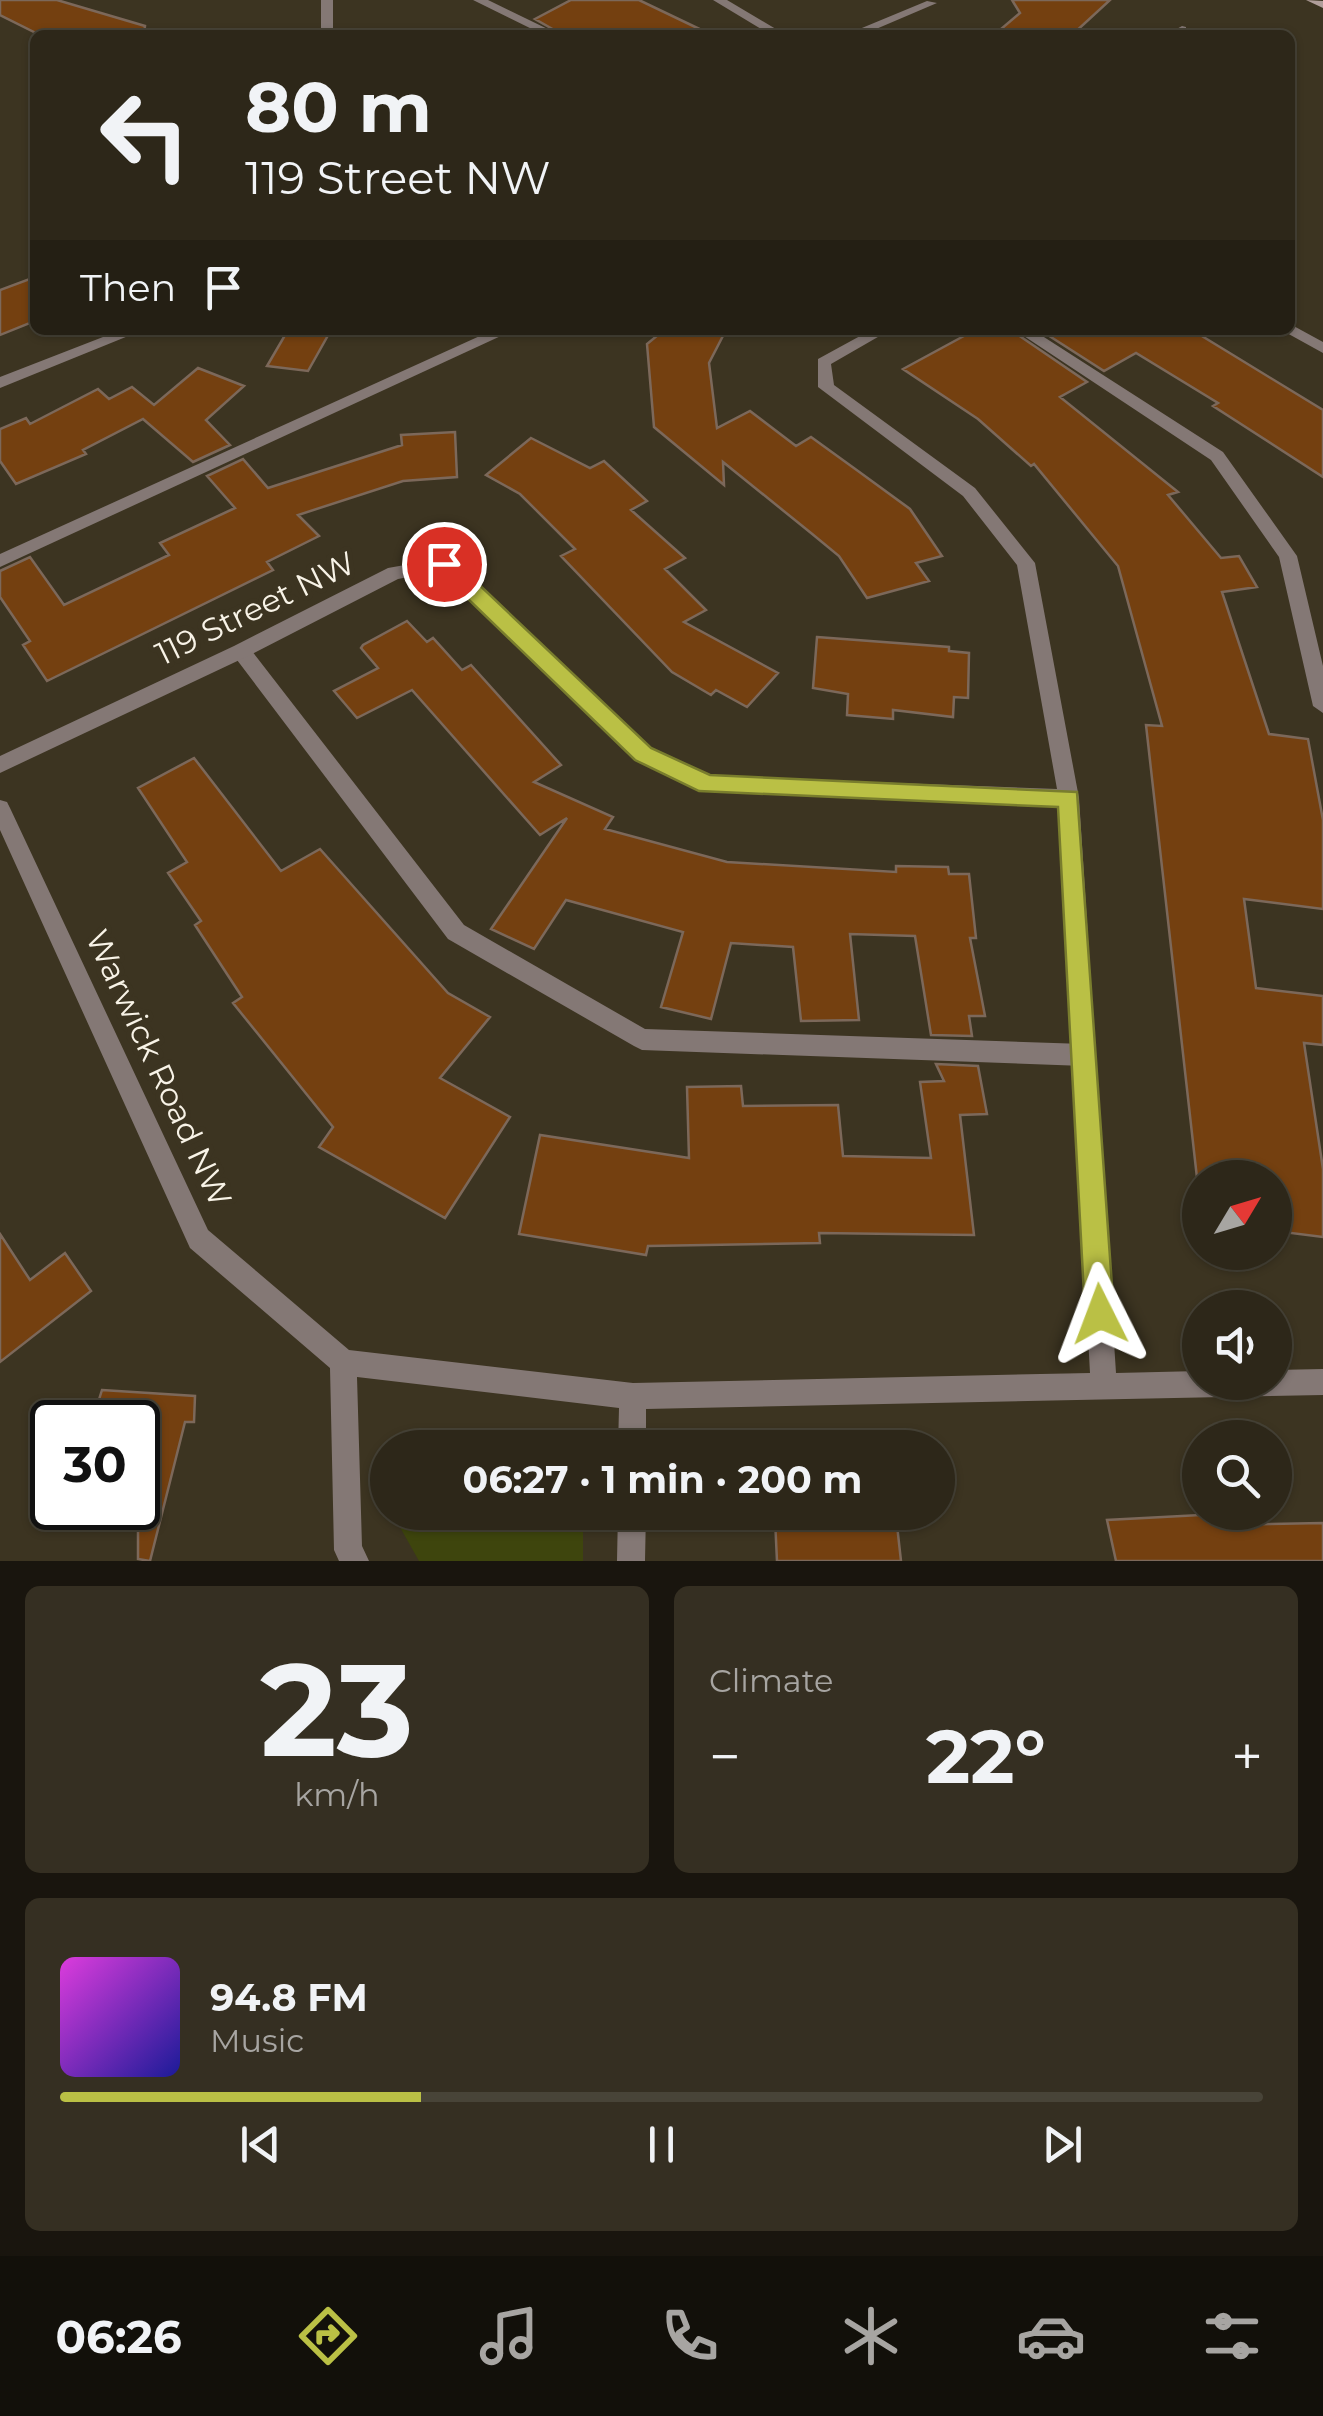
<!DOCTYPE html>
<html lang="en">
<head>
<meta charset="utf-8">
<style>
  body { margin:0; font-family:Montserrat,sans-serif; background:#352f22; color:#f1f3f6; height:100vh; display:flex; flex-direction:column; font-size:38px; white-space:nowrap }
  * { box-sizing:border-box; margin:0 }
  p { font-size:32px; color:#a7a5a2 }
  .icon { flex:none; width:55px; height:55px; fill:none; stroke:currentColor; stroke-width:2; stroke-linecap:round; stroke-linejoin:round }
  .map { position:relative; height:1561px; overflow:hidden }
  .sheet { display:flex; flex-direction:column; gap:25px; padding:25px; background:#19150e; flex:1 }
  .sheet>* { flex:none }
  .banner { position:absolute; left:30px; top:30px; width:1265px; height:305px; border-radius:15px; box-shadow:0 2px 8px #0004,0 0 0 2px #484438; background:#2d2719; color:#f1f3f6; overflow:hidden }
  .needle { width:65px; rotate:52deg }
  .controls { position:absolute; left:1182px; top:1160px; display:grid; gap:20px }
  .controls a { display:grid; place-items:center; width:110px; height:110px; border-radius:50%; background:#2d2719; box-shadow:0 2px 8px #0004,0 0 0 2px #484438; font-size:50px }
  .speed { position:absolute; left:30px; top:1400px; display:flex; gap:20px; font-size:50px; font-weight:700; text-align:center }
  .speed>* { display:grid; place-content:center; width:130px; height:130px; border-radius:50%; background:#2d2719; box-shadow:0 2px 8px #0004,0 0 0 2px #484438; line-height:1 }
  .speed .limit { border:5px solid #111; border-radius:15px; background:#fff; color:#111 }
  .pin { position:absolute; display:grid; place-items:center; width:85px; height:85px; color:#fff; margin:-42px; border:5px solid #fff; border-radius:50%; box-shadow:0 2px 10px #0007 }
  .me { position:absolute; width:110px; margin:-55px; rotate:357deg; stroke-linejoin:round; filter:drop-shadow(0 0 8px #0008) }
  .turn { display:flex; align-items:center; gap:35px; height:210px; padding:0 50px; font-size:45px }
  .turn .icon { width:130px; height:130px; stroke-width:2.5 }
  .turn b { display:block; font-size:70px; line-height:85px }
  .then { display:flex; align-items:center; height:95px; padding:0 50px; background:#0003; gap:20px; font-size:38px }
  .big { font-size:75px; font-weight:700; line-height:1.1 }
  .sheet .card { flex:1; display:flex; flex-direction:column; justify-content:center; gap:15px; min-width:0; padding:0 35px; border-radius:15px; background:#352f22 }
  .sheet .dial { align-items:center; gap:0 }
  .dial b { font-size:130px; line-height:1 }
  .song { display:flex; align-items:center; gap:30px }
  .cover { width:120px; height:120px; border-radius:15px; background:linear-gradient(135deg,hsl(300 70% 55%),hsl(240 70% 35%)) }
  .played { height:10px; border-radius:5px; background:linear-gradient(90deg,#bac045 30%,#484438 30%) }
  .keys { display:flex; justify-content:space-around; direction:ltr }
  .heat { display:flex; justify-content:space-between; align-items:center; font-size:55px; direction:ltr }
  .sheet .tiles { flex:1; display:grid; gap:25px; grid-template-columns:1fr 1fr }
  .card:last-child { grid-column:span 2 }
  .trip { position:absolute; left:370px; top:1430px; width:585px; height:100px; border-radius:50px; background:#2d2719; box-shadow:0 2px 8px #0004,0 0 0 2px #484438; font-weight:700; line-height:100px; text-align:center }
  .dock { display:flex; height:160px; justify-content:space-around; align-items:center; background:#12100a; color:#a7a5a2 }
  .dock .icon { width:70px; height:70px }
  .dock .active { color:#bac045 }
  .dock b { font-size:45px; color:#f1f3f6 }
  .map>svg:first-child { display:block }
  .green { fill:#3e450d }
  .building { fill:#744010; stroke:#7c685a; stroke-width:2.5 }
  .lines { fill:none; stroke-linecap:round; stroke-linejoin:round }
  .service { fill:#847875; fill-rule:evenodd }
  .minor { fill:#847875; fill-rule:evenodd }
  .tertiary { fill:#847875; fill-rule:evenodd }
  .secondary { fill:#b09e9a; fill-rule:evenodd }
  .route { fill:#bac045; stroke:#797d2d; stroke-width:2.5 }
  .labels { text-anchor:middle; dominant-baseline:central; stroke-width:10; stroke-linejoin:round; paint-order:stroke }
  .street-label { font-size:32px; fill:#f8f3e7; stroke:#3c3421 }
</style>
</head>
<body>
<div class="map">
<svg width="1323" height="1561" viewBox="0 0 1323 1561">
  <rect width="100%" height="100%" fill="#3c3421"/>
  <path class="green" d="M 392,1513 L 583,1513 L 583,1561 L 419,1561 Z"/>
  <path class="building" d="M 0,0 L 57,0 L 145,26 L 144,35 L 40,35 L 0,15 Z
    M 571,0 L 639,0 L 712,35 L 563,35 L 535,19 Z
    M 1012,0 L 1110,0 L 1072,35 L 994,35 L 1020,13 Z
    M 35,277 L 35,321 L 0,335 L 0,290 Z
    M 288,330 L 331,330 L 308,371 L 267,366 Z
    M 664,330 L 726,330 L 709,363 L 717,428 L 750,411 L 796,446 L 811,437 L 858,471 L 910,509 L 942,556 L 916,563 L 929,581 L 867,598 L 839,556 L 811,533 L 723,462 L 724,485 L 654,427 L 647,344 Z
    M 975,330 L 1011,330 L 1087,382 L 1060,397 L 1178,492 L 1168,495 L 1221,558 L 1239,556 L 1257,587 L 1222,592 L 1269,734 L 1308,739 L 1323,820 L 1323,909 L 1244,899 L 1256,988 L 1323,996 L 1323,1045 L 1304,1043 L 1323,1169 L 1323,1237 L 1275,1231 L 1275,1178 L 1197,1178 L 1146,725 L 1162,726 L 1118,566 L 1034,464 L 1031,466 L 978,419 L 903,369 Z
    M 1040,330 L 1192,330 L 1323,410 L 1323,477 L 1213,406 L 1218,403 L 1136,353 L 1104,371 Z
    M 198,368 L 244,386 L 206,420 L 230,445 L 193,462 L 143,419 L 83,450 L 86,454 L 16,484 L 0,461 L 0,429 L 26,418 L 30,424 L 98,389 L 109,399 L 132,387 L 154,405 Z
    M 455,432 L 457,477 L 403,481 L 298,515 L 319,536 L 267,562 L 273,570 L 47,681 L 23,645 L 30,641 L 0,597 L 0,571 L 30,557 L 64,605 L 169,555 L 160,543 L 235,508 L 207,476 L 243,459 L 268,488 L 402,445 L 401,435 Z
    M 531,438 L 590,468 L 604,461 L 647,501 L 631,510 L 685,558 L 665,569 L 706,610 L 684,622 L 778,673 L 747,707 L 716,690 L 711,695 L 672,672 L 561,556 L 575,549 L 520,494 L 486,475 Z
    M 407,621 L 427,642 L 433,638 L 462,670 L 471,665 L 561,765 L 534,782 L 613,817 L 605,829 L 727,862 L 896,872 L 896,866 L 948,867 L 949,874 L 969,874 L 976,938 L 970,938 L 985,1016 L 969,1016 L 972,1036 L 931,1035 L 915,936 L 850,934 L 859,1020 L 801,1021 L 793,947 L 731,943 L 711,1019 L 661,1007 L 683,932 L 566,900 L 534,949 L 491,929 L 567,818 L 540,835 L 412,690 L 357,718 L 334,691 L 378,668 L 361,648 L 363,645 Z
    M 817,637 L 949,647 L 949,651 L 969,653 L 968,698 L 954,697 L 953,717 L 893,710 L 893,719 L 847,715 L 848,694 L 813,688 Z
    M 194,758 L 281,871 L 320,849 L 448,993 L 490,1017 L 440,1078 L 510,1117 L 445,1218 L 319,1147 L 333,1127 L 233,1003 L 242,997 L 195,925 L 201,921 L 168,873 L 187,862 L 138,788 Z
    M 936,1064 L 978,1066 L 987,1114 L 960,1115 L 974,1235 L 819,1233 L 820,1243 L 648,1246 L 646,1255 L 519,1234 L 540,1135 L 689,1158 L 687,1087 L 741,1086 L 743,1106 L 838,1105 L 843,1156 L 931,1158 L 920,1082 L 944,1081 Z
    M 0,1234 L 30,1280 L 65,1253 L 91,1291 L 0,1362 Z
    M 102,1390 L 195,1396 L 194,1422 L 185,1422 L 150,1561 L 138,1559 L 138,1422 L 92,1422 Z
    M 1219,1514 L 1222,1525 L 1323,1523 L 1323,1561 L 1116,1561 L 1107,1520 Z
    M 896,1516 L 901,1561 L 777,1561 L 775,1519 Z"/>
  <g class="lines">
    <path class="service" d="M 473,0 L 488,0 L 560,35 L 544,35 Z
      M 1182,26 L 1186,27 L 1186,33 L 1166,35 Z
      M 493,330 L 514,330 L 0,567 L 0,554 Z
      M 1015,330 L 1033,330 L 1223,452 L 1297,556 L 1323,666 L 1323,713 L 1313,706 L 1279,557 L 1211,460 Z
      M 241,644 L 248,646 L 464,925 L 645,1029 L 1084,1044 L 1092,1047 L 1095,1055 L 1092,1063 L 1084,1066 L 642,1050 L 634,1046 L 448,939 L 234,656 L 232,651 Z"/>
    <path class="minor" d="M 321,0 L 333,0 L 333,35 L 321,35 Z
      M 927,1 L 937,3 L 862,35 L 845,35 Z
      M 121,330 L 143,330 L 0,388 L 0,377 Z
      M 871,330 L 890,330 L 831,364 L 834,385 L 975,488 L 1035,563 L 1079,798 L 1116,1373 L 1200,1371 L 1200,1382 L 1275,1382 L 1275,1370 L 1323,1369 L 1323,1395 L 646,1409 L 646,1448 L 618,1448 L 619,1408 L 357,1377 L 362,1546 L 369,1561 L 339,1561 L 334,1550 L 330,1368 L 190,1248 L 0,830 L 0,800 L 7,802 L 10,808 L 208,1230 L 349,1350 L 633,1383 L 1090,1373 L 1059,806 L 700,790 L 636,760 L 440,571 L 398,579 L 248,656 L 0,773 L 0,756 L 234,646 L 388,568 L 444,558 L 450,560 L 650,748 L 709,776 L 1057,789 L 1017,565 L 963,496 L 818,387 L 818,359 Z
      M 618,1512 L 646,1512 L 645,1561 L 617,1561 Z"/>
    <path class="tertiary" d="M 713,0 L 727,0 L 786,35 L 771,35 Z
      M 1290,324 L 1323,342 L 1323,353 L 1285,332 L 1283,330 L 1290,330 Z"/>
    <path class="secondary" d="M 1306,0 L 1323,1 L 1323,8 Z"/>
  </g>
  <path class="route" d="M 444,557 L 452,559 L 651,748 L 710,775 L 1077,792 L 1114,1314 L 1110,1325 L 1100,1329 L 1089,1325 L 1085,1314 L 1058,807 L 699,791 L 635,760 L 437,569 L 434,564 Z"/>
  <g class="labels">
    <g class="street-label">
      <text transform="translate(255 608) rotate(-26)">119 Street NW</text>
      <text transform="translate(159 1068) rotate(65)">Warwick Road NW</text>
    </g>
  </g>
</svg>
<div class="controls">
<a><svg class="needle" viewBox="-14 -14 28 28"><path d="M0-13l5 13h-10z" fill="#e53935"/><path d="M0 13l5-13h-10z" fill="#a7a5a2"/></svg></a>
<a><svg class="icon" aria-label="sound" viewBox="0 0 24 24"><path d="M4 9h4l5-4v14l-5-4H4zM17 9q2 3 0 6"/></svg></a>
<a><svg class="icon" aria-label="search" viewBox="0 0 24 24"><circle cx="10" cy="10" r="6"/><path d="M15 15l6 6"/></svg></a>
</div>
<div class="speed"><div class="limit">30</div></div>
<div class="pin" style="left:444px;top:564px;background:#d93025"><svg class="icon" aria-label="arrive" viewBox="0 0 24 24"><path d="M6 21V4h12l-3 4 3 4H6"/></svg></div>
<svg class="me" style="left:1100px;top:1314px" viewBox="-20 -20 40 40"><path d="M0-17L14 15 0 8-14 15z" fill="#bac045" stroke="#fff" stroke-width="4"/></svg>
<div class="trip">06:27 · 1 min · 200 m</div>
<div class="banner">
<div class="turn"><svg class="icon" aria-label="left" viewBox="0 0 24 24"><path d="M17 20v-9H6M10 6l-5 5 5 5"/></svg><div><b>80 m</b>119 Street NW</div></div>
<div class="then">Then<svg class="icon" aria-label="arrive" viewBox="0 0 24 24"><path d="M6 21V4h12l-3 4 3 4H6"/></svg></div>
</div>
</div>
<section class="sheet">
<div class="tiles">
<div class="card dial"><b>23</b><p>km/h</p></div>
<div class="card"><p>Climate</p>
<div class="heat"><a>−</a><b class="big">22°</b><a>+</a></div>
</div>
<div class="card">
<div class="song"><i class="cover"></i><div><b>94.8 FM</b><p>Music</p></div></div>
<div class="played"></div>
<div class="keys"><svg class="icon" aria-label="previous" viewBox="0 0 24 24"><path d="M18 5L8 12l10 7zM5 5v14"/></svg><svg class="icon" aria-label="pause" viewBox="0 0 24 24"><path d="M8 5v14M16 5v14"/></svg><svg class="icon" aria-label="next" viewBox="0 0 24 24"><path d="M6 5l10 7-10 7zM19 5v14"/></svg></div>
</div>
</div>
</section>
<nav class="dock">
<b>06:26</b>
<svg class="icon active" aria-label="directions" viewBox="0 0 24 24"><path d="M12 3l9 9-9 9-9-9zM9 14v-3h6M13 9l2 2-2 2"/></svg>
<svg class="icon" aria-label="music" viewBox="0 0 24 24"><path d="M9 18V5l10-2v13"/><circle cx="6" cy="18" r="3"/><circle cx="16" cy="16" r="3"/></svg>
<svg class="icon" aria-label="phone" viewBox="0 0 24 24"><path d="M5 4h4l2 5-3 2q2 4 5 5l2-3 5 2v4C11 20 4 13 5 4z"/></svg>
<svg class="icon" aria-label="climate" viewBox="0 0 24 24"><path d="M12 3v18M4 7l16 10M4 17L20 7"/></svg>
<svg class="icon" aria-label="car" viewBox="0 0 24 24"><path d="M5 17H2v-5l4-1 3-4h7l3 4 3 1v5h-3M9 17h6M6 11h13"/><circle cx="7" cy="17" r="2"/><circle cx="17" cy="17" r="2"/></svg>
<svg class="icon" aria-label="filters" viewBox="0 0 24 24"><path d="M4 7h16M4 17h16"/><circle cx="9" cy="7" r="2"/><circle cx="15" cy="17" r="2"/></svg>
</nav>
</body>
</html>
